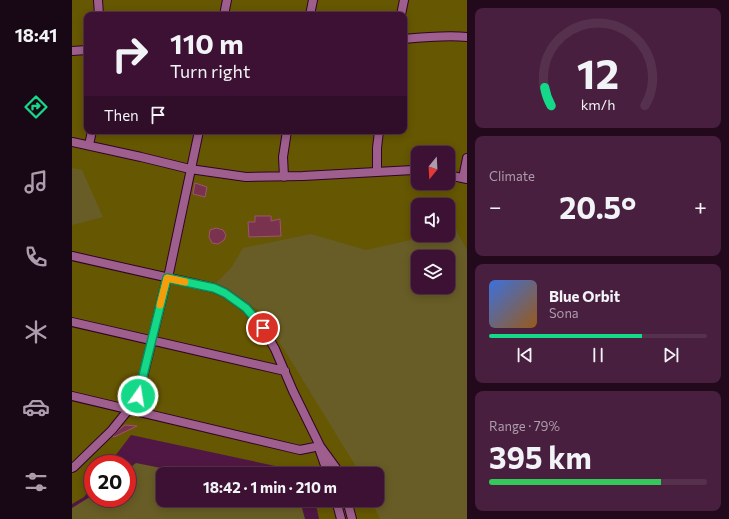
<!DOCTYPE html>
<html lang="en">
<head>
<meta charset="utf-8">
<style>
  body { margin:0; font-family:Commissioner,sans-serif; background:#481f3f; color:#f1f3f6; height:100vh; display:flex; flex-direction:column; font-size:15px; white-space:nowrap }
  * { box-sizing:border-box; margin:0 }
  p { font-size:13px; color:#ad9dac }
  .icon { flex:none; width:22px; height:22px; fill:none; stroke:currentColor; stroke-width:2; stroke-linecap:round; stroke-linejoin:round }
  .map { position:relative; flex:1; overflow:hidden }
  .sheet { display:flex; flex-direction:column; gap:8px; padding:8px; background:#22091c; width:262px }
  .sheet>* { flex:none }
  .top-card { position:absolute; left:12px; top:12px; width:323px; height:122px; border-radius:8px; box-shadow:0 2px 10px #0003,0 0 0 1px #56314e; background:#3d1133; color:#f1f3f6; overflow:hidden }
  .needle { width:26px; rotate:198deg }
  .tools { position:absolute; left:339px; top:146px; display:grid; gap:8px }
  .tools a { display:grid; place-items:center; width:44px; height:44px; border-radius:8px; background:#3d1133; box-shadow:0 2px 10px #0003,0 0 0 1px #56314e; font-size:20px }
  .speed { position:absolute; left:12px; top:455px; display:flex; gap:8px; font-size:20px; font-weight:700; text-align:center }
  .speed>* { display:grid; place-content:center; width:52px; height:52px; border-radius:50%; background:#3d1133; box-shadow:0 2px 10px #0003,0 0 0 1px #56314e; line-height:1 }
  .speed .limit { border:6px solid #d22; background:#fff; color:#111 }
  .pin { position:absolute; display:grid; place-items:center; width:34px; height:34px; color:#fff; margin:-17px; border:2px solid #fff; border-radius:50%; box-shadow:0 1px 4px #0007 }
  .me { position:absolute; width:44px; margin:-22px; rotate:13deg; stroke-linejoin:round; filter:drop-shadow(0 0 3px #0008) }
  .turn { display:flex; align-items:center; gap:14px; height:84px; padding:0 20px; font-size:18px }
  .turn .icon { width:52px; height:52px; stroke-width:2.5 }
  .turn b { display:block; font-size:28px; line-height:34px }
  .then { display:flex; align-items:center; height:38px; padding:0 20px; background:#0003; gap:8px; font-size:15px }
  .big { font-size:30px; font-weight:700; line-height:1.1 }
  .sheet .card { flex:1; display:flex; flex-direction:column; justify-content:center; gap:6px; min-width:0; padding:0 14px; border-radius:8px; background:#481f3f }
  .sheet .dial { align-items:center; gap:0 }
  .dial svg { height:104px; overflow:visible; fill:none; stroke:#56314e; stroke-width:7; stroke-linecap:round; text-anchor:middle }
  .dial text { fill:#f1f3f6; stroke:none }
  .song { display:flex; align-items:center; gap:12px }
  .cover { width:48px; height:48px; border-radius:6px; background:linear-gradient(135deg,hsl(220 70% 55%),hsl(30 70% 35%)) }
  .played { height:4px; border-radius:2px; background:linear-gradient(90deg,#14d989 70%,#56314e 70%) }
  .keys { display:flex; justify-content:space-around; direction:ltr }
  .heat { display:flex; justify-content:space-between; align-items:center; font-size:22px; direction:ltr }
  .charge { height:6px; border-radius:3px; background:linear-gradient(90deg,#34c759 79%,#56314e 0) }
  .trip { position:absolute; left:84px; top:467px; width:228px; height:40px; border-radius:8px; background:#3d1133; box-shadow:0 2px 10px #0003,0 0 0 1px #56314e; font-weight:700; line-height:40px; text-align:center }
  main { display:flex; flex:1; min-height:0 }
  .tab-bar { display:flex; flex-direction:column; width:72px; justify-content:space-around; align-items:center; background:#180714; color:#ad9dac }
  .tab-bar .icon { width:28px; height:28px }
  .tab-bar .current { color:#14d989 }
  .tab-bar b { font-size:18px; color:#f1f3f6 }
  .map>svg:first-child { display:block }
  .green { fill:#665702; fill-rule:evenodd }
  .forest { fill:#685d26; fill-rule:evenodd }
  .building { fill:#7a334f; stroke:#a05470 }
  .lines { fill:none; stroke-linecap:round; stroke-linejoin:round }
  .minor-casing { stroke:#300427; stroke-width:10 }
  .minor { stroke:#9f5f8e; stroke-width:8 }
  .route-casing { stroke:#0d8d59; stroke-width:10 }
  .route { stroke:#14d989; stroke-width:7 }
  .slow { stroke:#f59e0b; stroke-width:7 }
</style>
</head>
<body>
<main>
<nav class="tab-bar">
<b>18:41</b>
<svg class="icon current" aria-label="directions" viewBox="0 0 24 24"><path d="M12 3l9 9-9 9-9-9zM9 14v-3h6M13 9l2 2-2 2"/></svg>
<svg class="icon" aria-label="music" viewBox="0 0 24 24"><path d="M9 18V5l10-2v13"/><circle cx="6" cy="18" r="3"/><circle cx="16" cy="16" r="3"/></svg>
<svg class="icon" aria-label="phone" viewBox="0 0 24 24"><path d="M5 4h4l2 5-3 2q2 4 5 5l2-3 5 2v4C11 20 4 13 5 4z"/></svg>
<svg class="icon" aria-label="climate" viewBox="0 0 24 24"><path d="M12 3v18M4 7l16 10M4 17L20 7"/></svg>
<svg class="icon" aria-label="car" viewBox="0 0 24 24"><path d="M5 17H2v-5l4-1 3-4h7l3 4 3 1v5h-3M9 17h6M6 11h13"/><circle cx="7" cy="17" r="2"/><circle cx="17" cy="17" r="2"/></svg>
<svg class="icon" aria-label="filters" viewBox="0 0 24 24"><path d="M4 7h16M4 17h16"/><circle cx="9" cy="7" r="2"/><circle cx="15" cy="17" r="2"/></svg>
</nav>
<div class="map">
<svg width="395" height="519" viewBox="0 0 395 519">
  <rect width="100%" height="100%" fill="#511744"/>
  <path class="green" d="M 0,0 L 395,0 L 395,519 L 247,519 L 243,500 L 305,500 L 305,474 L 236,474 L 236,473 L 59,435 L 37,464 L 21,464 L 21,485 L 12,497 L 0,504 ZM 15,15 L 332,15 L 332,131 L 15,131 ZM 346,153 L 376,153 L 376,183 L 346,183 ZM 346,205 L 376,205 L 376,235 L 346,235 ZM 346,257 L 376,257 L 376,287 L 346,287 Z"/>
  <path class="forest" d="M 0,168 L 10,170 L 31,217 L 0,225 Z
    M 384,230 L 395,250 L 395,519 L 308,519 L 299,500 L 305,500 L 305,474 L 287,474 L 283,465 L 208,343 L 198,324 L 190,312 L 142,285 L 159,268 L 171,248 L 239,234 L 294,250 L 361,235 L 376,235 L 376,232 ZM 346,257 L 376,257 L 376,287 L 346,287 Z
    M 64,463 L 99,470 L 145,473 L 149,474 L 91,474 L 91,500 L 215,500 L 230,508 L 233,519 L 0,519 L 0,508 L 21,495 L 21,498 L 55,498 L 55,470 Z"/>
  <path class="building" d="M 123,183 L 135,187 L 133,197 L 121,194 Z
    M 183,216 L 199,216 L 199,221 L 208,219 L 209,236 L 177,237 L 176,222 L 183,222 Z
    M 144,228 L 151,230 L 154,235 L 152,240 L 146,244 L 140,243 L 137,237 L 138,230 Z
    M 53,425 L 65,426 L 42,437 L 41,436 L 49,428 Z"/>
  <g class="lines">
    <defs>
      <path id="minor" d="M 26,0 L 27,15
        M 152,15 L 155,0
        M 238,15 L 241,0
        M 329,15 L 332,0
        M 332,39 C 353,37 374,35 395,37
        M 0,51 L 15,50
        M 0,142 L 69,157 L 118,169 L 174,177 L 231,176 L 341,170 L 346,171
        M 17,145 L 20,131
        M 305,172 L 305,148 L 307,131
        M 376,175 L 395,179
        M 212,177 L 211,157 L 215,131
        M 391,178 L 395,158
        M 0,256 L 142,288 L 153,293 L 174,308 L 191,328 L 203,349 L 221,391 L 248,446 L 228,450 L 0,396
        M 96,278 L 127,131
        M 0,322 L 213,371
        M 63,410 L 95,278
        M 0,468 L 2,467 L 40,430 L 57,409
        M 256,474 L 248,451 L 248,446 L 264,468 L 266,474
        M 264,500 L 269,519
        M 275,500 L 280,519"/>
    </defs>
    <use href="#minor" class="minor-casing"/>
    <use href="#minor" class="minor"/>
  </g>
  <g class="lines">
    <defs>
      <path id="route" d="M 66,396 L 95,278 L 142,288 L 153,293 L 174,308 L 191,328"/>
    </defs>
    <use href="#route" class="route-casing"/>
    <use href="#route" class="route"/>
    <path class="slow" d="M 88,305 L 95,278 L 113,282"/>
  </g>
</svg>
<div class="tools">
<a><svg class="needle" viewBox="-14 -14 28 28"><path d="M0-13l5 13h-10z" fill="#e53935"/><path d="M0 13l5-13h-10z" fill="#ad9dac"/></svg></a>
<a><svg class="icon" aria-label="sound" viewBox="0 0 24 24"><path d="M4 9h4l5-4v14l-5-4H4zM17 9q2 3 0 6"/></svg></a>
<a><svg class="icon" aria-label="layers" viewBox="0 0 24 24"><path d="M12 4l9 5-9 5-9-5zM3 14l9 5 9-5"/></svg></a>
</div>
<div class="speed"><div class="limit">20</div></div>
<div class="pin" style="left:191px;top:328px;background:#d93025"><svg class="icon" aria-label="arrive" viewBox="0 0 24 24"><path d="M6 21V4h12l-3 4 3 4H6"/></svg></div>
<svg class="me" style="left:66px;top:396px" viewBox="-20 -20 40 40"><circle r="17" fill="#14d989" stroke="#fff" stroke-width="3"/><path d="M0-11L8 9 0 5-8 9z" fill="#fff"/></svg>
<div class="trip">18:42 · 1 min · 210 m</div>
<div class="top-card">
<div class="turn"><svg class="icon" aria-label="right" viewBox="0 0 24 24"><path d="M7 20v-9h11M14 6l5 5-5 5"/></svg><div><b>110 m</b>Turn right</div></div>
<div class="then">Then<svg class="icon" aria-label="arrive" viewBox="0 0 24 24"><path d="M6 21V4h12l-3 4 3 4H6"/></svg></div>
</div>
</div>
<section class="sheet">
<div class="card dial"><svg viewBox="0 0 100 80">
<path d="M14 69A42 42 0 1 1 86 69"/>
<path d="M14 69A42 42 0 0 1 9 55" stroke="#14d989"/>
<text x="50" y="56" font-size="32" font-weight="700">12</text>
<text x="50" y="72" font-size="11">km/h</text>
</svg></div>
<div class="card"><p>Climate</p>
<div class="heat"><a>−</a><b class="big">20.5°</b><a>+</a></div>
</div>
<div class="card">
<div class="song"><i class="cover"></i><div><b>Blue Orbit</b><p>Sona</p></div></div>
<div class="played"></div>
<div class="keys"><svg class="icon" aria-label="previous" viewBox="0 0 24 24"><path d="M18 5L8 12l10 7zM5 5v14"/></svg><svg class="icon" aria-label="pause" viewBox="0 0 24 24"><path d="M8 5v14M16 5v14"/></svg><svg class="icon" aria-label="next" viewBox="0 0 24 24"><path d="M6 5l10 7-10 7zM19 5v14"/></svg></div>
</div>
<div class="card"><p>Range · 79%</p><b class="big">395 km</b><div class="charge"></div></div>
</section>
</main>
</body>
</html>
